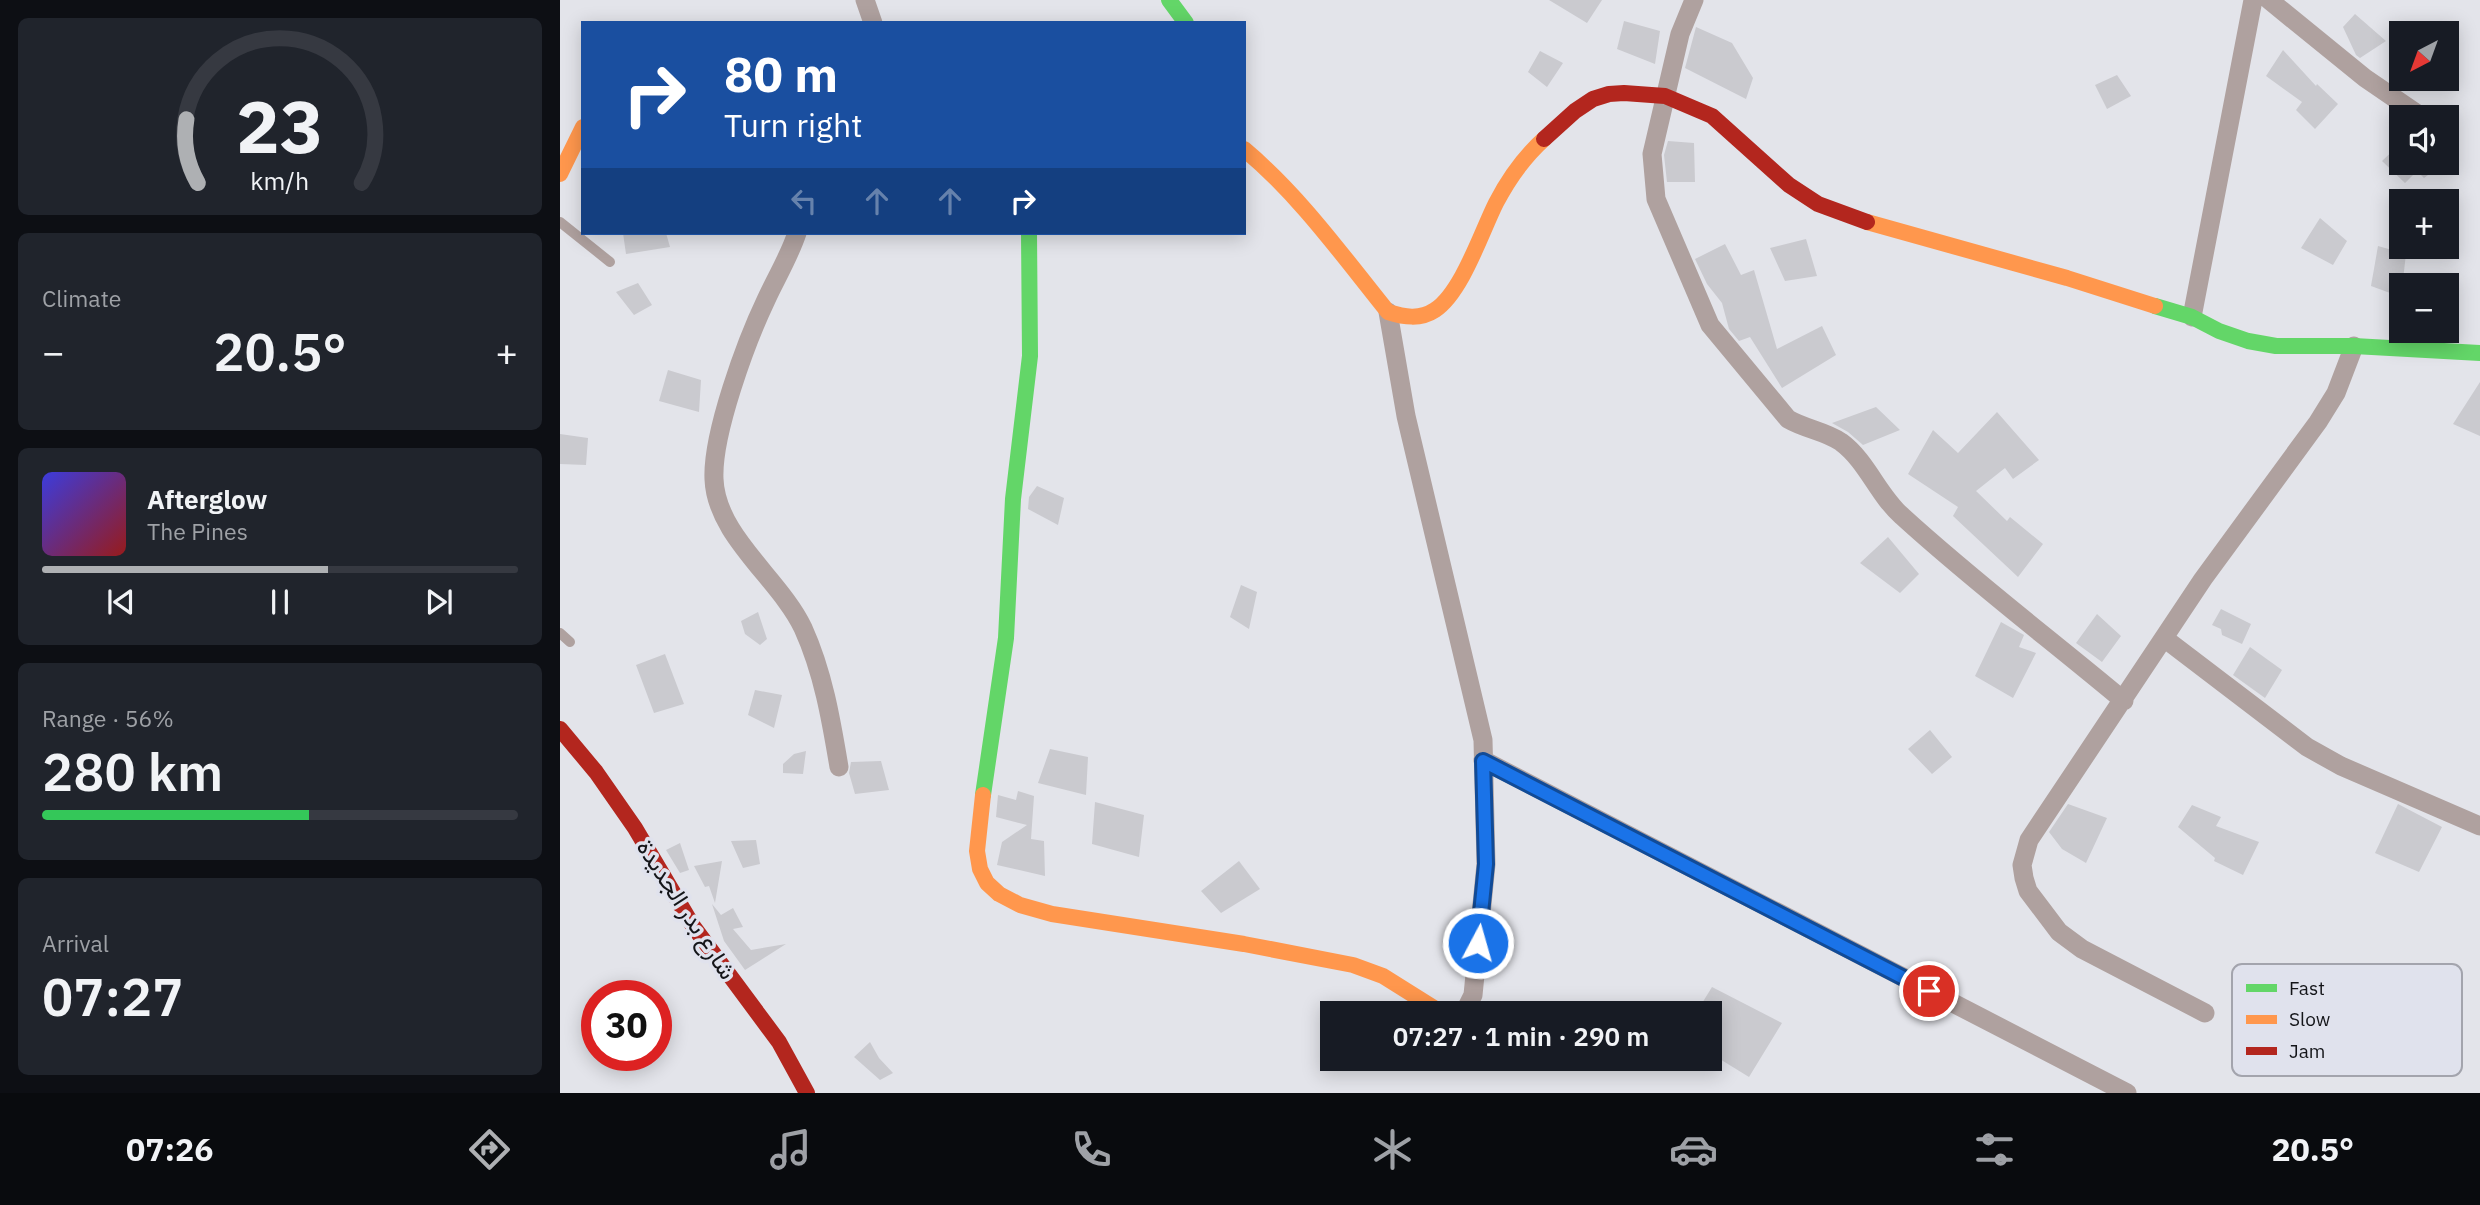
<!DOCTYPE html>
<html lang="en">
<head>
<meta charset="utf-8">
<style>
  body { margin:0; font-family:"IBM Plex Sans",Vazirmatn,sans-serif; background:#20242c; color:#f1f3f6; height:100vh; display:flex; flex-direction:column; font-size:26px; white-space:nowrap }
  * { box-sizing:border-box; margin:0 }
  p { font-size:23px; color:#9ea1a6 }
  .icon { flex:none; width:38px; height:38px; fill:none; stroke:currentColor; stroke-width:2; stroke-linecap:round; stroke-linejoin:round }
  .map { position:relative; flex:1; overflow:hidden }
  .side { display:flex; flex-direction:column; gap:18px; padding:18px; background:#0d0f14; width:560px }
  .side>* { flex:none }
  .top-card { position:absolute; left:21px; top:21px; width:665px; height:214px; border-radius:0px; box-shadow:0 4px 18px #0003; background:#1a4fa0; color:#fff; overflow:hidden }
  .needle { width:46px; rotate:221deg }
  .buttons { position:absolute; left:1829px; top:21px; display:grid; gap:14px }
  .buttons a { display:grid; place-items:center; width:70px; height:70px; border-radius:0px; background:#171b24; box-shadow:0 4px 18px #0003; font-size:35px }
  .speed { position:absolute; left:21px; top:980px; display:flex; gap:14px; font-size:35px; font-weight:700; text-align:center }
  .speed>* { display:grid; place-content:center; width:91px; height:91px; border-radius:50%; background:#171b24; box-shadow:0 4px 18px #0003; line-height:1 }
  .speed .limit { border:10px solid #d22; background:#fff; color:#111 }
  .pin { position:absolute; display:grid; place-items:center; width:60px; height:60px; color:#fff; margin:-30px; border:4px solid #fff; border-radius:50%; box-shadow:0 2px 7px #0007 }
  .me { position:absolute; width:77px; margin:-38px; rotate:6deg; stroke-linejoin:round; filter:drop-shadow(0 0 5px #0008) }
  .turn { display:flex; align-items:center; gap:24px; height:147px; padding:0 28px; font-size:32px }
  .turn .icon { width:91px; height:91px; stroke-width:2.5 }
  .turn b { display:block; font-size:49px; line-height:60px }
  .lanes { display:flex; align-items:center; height:66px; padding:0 28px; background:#0003; justify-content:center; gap:35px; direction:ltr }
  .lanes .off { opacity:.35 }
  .big { font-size:52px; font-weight:600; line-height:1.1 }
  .side .widget { flex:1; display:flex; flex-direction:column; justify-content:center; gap:10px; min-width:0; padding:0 24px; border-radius:10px; background:#20242c }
  .side .dial { align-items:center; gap:0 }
  .dial svg { height:182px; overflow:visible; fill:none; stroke:#363941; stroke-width:7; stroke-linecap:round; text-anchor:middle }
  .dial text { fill:#f1f3f6; stroke:none }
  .song { display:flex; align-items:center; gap:21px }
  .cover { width:84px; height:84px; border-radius:10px; background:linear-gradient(135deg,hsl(240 70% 55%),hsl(0 70% 35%)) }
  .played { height:7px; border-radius:4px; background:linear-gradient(90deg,#aeb0b3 60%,#363941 60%) }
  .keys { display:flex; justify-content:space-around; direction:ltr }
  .heat { display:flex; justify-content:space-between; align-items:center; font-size:38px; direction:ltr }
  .charge { height:10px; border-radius:5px; background:linear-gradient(90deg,#34c759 56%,#363941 0) }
  .trip { position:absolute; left:760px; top:1001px; width:402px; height:70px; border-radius:0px; background:#171b24; box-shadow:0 4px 18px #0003; font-weight:600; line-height:70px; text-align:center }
  .dock { display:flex; height:112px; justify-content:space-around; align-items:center; background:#090b0e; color:#9ea1a6 }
  .dock .icon { width:49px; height:49px }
  .dock .on { color:#aeb0b3 }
  .dock b { font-size:32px; color:#f1f3f6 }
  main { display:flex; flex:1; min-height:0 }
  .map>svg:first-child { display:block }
  .building { fill:#cacacf }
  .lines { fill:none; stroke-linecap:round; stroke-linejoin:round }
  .lane { stroke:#afa19f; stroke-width:10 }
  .street { stroke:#afa19f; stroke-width:19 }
  .fast { stroke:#63d668; stroke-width:16 }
  .slow { stroke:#ff974d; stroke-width:16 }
  .jam { stroke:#b3261e; stroke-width:16 }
  .route-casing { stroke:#114b97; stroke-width:18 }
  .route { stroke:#1a73e8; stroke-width:12 }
  .labels { text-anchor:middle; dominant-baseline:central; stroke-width:7; stroke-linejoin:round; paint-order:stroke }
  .street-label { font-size:24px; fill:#141519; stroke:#e0e2ed }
  .key { fill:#e0e2ed; stroke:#a3a4ad; stroke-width:2 }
  .key-label { font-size:19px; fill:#141519 }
</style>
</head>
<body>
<main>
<section class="side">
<div class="widget dial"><svg viewBox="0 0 100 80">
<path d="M14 69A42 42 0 1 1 86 69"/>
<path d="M14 69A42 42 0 0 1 9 41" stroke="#aeb0b3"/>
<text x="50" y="56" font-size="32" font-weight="700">23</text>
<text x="50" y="72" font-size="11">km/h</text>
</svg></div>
<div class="widget"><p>Climate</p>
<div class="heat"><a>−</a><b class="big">20.5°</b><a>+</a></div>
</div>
<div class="widget">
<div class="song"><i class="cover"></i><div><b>Afterglow</b><p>The Pines</p></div></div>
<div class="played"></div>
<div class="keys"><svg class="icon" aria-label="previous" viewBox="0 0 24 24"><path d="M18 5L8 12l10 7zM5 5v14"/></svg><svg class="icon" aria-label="pause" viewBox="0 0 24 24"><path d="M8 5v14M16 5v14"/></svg><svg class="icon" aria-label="next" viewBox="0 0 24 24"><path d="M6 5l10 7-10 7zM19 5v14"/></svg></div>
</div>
<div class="widget"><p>Range · 56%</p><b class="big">280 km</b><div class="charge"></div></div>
<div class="widget"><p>Arrival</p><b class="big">07:27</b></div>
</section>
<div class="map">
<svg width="1920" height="1093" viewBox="0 0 1920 1093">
  <rect width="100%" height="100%" fill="#e3e4ea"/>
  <path class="building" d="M 989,0 L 1042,0 L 1027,23 Z
    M 1795,14 L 1826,41 L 1800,58 L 1796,55 L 1783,27 Z
    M 1064,21 L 1100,31 L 1095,64 L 1057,49 Z
    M 1136,27 L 1172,43 L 1193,78 L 1186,99 L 1125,68 Z
    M 1723,50 L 1756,86 L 1757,84 L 1778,104 L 1755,129 L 1736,110 L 1742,102 L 1706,76 Z
    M 980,51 L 1003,63 L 987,87 L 968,72 Z
    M 1557,75 L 1571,96 L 1547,109 L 1535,85 Z
    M 1108,141 L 1134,143 L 1135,182 L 1107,182 L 1104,155 Z
    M 1841,143 L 1841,163 L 1884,163 L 1864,178 L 1857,171 L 1845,183 L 1822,161 Z
    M 1760,218 L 1787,241 L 1773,265 L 1741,248 Z
    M 63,233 L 106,233 L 110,247 L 66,254 Z
    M 1246,239 L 1257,276 L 1225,281 L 1210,248 Z
    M 1165,244 L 1181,275 L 1194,270 L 1217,349 L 1262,326 L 1276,355 L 1222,388 L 1190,337 L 1179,341 L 1169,329 L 1162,303 L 1147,284 L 1135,259 Z
    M 1818,246 L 1846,254 L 1841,297 L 1811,286 Z
    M 78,283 L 92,305 L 74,315 L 56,292 Z
    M 108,370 L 141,380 L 139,412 L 99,401 Z
    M 1920,382 L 1920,436 L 1893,424 Z
    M 1316,407 L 1340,430 L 1303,445 L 1288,432 L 1272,423 Z
    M 1437,412 L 1479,460 L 1453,479 L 1445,468 L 1416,491 L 1447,521 L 1450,517 L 1483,544 L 1458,577 L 1393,516 L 1398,507 L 1348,474 L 1373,430 L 1398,453 Z
    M 0,434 L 28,438 L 26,465 L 0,464 Z
    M 477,486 L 504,498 L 498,525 L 468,509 L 469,497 Z
    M 1328,537 L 1359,574 L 1340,593 L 1300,563 Z
    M 681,585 L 697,592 L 689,629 L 670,617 Z
    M 1661,609 L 1691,624 L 1682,644 L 1662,635 L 1661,629 L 1652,625 Z
    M 198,612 L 207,639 L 200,645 L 185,634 L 181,621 Z
    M 1537,614 L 1561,636 L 1542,662 L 1516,643 Z
    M 1441,622 L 1464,635 L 1459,647 L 1476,653 L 1453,698 L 1415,676 Z
    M 1690,647 L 1722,670 L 1705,698 L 1673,675 Z
    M 105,654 L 124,704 L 94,713 L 76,665 Z
    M 195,690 L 222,695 L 214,728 L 188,715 Z
    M 1370,730 L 1392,757 L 1372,774 L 1348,749 Z
    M 490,749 L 528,757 L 526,795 L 478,783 Z
    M 246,751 L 243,774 L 223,773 L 223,764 L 234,754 Z
    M 321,761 L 329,790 L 295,794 L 289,773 L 291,762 Z
    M 458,791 L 474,796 L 471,839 L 484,841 L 485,876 L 437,865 L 442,842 L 467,825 L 436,817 L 438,795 L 456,800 Z
    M 535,802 L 584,815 L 579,857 L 532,844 Z
    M 1508,804 L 1547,818 L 1526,863 L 1502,849 L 1489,832 Z
    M 1838,804 L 1882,827 L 1859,872 L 1815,853 Z
    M 1632,805 L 1661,817 L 1656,826 L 1699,842 L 1683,875 L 1654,861 L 1655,858 L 1618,827 Z
    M 196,840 L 200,864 L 183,868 L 171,841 Z
    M 120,843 L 129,870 L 120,873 L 106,850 Z
    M 162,861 L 155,903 L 149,886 L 145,887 L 134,866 Z
    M 679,861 L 700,889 L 661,913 L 641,891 Z
    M 152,904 L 161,915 L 173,908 L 183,927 L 173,929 L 191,950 L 226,944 L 185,970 L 164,941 Z
    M 1152,987 L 1222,1023 L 1189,1077 L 1150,1053 L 1150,1013 L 1136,1013 Z
    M 310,1042 L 319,1058 L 333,1073 L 320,1080 L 294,1057 Z"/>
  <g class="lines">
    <path class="lane" d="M 0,222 L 50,262
      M 0,633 L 10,642"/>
    <path class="street" d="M 305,0 L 313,23
      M 1134,0 L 1120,34 L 1092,154 L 1096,199 L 1150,325 L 1228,419 C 1245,429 1265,431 1281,442 C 1307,461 1318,495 1342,516 C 1413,581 1490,639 1564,701
      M 1709,0 L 1805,78 L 1862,117
      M 237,233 C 229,257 216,278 206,300 C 186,342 152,434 154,479 C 156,536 220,579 243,628 C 263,672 271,719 279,767
      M 828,312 L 846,416 L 923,740 L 926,864 L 913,995 L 907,1007 L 900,1013
      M 1632,317 L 1693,0
      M 1604,638 L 1747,747 L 1781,766 L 1920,826
      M 923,760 L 1567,1093
      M 1645,1013 L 1522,949 L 1499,932 L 1468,891 L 1464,878 L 1462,865 L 1469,840 L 1643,579 L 1758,422 L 1776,393 L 1794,346"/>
    <path class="fast" d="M 609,0 L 626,23
      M 1595,306 L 1632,317 L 1659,331 L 1688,341 L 1716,346 L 1794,346 L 1920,353
      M 423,795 L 446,638 L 453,499 L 470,356 L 469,233"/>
    <path class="slow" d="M 684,149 C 740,196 782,255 828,312 C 844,317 860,320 875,310 C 902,292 921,233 936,203 C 949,178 963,158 984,139
      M 0,174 L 23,127
      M 1307,222 L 1507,278 L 1595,306
      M 423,795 L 417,851 L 420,869 L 427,883 L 439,894 L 460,905 L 492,914 L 684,944 L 793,965 L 823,976 L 882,1013"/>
    <path class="jam" d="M 984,139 L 1015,111 L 1033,99 L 1049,94 L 1064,93 L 1105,96 L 1152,116 L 1229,185 L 1258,204 L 1307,222
      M 0,729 L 36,772 L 75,828 L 133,926 L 219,1042 L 247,1093"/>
  </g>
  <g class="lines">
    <defs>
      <path id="route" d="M 918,943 L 926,864 L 923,761 L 1369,991"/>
    </defs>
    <use href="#route" class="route-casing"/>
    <use href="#route" class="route"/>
  </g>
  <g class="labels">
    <g class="street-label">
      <text transform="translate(127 909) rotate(57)">شارع بدر الجديدة</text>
    </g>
  </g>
  <rect x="1672" y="964" width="230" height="112" rx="10" class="key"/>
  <rect x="1686" y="984" width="31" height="8" fill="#63d668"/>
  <rect x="1686" y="1015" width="31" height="9" fill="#ff974d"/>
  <rect x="1686" y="1047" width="31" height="8" fill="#b3261e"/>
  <g class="key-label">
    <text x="1729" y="995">Fast</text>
    <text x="1729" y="1026">Slow</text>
    <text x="1729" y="1058">Jam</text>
  </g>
</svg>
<div class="buttons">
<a><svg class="needle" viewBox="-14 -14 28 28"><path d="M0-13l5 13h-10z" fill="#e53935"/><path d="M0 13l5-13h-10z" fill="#9ea1a6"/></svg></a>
<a><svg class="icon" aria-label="sound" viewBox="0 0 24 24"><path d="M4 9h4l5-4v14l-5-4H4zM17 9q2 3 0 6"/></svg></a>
<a>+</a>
<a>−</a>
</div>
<div class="speed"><div class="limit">30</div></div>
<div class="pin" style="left:1369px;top:991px;background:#d93025"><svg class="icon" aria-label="arrive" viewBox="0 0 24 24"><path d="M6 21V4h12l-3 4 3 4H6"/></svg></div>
<svg class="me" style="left:918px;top:943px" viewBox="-20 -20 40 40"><circle r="17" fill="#1a73e8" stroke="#fff" stroke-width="3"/><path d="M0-11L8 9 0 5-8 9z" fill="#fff"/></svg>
<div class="trip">07:27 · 1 min · 290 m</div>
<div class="top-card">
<div class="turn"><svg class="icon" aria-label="right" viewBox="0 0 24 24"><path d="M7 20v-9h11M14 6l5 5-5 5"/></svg><div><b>80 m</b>Turn right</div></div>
<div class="lanes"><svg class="icon off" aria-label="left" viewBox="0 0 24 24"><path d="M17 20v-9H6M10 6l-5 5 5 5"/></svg><svg class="icon off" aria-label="ahead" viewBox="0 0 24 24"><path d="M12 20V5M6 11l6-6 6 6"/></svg><svg class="icon off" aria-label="ahead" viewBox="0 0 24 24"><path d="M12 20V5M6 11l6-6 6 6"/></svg><svg class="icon" aria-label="right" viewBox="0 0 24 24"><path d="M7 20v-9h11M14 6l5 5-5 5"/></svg></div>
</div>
</div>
</main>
<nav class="dock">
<b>07:26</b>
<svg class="icon on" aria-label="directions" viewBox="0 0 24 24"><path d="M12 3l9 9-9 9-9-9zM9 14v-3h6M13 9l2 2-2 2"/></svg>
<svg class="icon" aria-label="music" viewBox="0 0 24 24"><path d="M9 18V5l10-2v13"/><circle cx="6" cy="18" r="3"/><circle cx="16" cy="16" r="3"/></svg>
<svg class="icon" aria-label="phone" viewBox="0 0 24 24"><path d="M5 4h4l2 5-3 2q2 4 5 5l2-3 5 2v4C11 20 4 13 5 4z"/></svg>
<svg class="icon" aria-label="climate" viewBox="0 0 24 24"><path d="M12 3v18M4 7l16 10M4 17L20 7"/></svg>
<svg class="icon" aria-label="car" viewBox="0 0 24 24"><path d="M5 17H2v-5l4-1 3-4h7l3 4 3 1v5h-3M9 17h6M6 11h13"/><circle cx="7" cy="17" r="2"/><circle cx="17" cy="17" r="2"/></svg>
<svg class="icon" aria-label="filters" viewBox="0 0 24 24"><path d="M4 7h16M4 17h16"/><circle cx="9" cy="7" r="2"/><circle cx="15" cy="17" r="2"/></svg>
<b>20.5°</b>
</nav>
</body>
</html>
